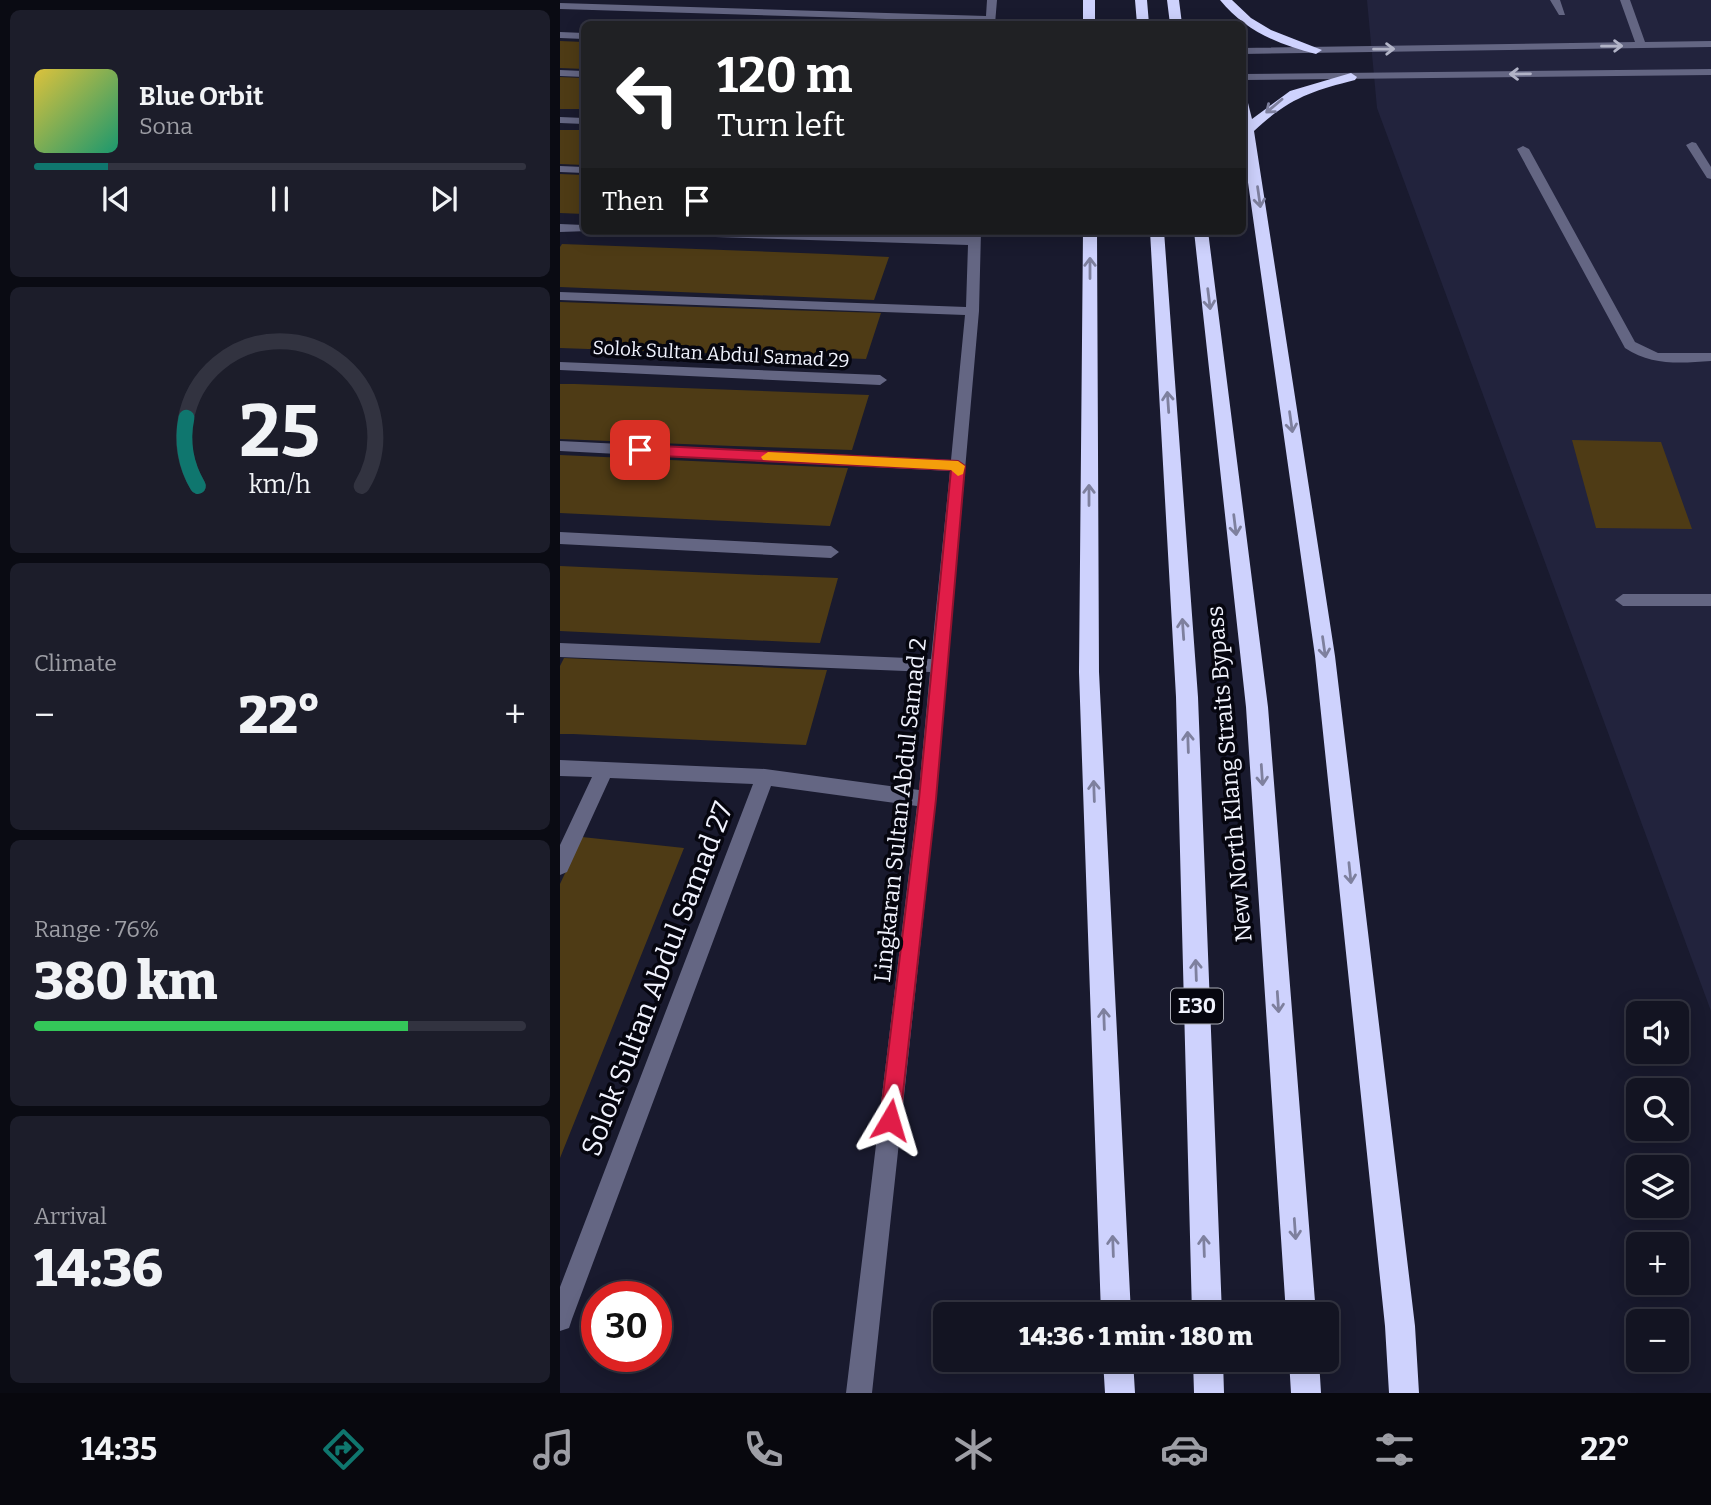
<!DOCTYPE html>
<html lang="en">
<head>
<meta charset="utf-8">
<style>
  body { margin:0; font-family:Bitter,serif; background:#1c1d2a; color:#f1f3f6; height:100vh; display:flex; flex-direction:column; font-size:26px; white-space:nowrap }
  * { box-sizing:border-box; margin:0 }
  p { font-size:23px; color:#9d9ea5 }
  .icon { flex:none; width:38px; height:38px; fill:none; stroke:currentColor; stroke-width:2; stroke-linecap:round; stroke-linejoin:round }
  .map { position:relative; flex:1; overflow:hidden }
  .side { display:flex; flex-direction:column; gap:10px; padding:10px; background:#0a0b13; width:560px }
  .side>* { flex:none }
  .banner { position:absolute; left:21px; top:21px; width:665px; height:214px; border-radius:10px; box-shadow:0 4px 18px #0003,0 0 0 2px #323340; background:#202124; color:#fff; overflow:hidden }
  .controls { position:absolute; left:1066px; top:1001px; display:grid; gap:14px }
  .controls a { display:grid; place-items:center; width:63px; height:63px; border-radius:10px; background:#131422; box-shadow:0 4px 18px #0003,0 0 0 2px #323340; font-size:35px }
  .speed { position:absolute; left:21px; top:1281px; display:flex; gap:14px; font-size:35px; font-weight:700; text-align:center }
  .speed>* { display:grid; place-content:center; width:91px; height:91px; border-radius:50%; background:#131422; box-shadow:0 4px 18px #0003,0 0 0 2px #323340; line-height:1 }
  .speed .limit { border:10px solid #d22; background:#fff; color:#111 }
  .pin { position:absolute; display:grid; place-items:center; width:60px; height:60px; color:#fff; margin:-30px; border-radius:14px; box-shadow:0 4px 10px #0006 }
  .me { position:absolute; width:77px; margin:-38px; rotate:7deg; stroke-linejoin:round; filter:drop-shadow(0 0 5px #0008) }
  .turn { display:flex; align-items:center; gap:24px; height:147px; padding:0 21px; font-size:32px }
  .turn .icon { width:91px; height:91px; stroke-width:2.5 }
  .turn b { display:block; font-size:49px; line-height:60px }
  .then { display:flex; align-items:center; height:66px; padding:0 21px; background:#0003; gap:14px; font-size:26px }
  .big { font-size:52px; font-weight:800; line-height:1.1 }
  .side .widget { flex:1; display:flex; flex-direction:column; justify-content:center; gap:10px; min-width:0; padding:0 24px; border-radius:10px; background:#1c1d2a }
  .side .dial { align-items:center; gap:0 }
  .dial svg { height:182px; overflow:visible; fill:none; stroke:#323340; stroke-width:7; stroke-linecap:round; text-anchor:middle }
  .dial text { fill:#f1f3f6; stroke:none }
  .song { display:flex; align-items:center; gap:21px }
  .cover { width:84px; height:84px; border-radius:10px; background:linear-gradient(135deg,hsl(50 70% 55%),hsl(160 70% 35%)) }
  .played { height:7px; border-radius:4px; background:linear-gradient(90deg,#0f766e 15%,#323340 15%) }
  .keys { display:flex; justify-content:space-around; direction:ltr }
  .heat { display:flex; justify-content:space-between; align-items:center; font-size:38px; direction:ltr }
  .charge { height:10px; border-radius:5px; background:linear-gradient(90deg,#34c759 76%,#323340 0) }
  .trip { position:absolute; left:373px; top:1302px; width:406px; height:70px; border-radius:10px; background:#131422; box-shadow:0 4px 18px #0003,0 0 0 2px #323340; font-weight:800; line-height:70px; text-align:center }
  .dock { display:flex; height:112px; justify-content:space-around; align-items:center; background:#08080e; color:#9d9ea5 }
  .dock .icon { width:49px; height:49px }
  .dock .active { color:#0f766e }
  .dock b { font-size:32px; color:#f1f3f6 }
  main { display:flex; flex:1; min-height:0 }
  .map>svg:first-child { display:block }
  .built { fill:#22233d }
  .building { fill:#4e3b15 }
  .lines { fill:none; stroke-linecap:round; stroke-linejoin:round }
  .minor { fill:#646683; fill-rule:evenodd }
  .highway { fill:#ced2fd; fill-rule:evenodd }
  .oneway { stroke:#b2b4c7 }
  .oneway2 { stroke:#7e809e }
  .route { fill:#e11d48; stroke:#92132f; stroke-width:2 }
  .slow { fill:#f59e0b }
  .labels { text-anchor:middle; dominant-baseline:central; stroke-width:7; stroke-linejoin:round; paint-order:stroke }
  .far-street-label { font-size:19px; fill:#f1f3fe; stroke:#06060f }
  .shield { fill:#06060f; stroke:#aaacb6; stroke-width:2 }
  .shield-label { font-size:21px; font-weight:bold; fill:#f1f3fe }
  .street-label { font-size:23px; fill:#f1f3fe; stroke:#06060f }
  .near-street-label { font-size:28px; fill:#f1f3fe; stroke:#06060f }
</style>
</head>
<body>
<main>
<section class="side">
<div class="widget">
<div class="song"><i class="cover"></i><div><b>Blue Orbit</b><p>Sona</p></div></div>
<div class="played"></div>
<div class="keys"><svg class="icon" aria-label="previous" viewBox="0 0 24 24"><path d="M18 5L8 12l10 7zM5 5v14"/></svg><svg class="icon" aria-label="pause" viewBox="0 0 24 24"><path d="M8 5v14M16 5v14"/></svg><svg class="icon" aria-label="next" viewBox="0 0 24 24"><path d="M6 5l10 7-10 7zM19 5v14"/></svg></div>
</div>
<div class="widget dial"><svg viewBox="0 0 100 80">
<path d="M14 69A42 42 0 1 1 86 69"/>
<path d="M14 69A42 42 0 0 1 9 39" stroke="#0f766e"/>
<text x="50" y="56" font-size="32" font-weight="700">25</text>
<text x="50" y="72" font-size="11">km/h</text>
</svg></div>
<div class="widget"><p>Climate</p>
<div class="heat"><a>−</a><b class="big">22°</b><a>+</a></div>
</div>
<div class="widget"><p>Range · 76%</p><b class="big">380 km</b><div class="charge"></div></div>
<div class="widget"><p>Arrival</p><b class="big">14:36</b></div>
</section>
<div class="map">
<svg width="1151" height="1393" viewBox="0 0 1151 1393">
  <rect width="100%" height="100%" fill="#191a2e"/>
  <path class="built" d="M 807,0 L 1151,0 L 1151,1011 L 817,108 Z"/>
  <path class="building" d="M 0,41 L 24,42 L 24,69 L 0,68 Z
    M 0,77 L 24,78 L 24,109 L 0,109 Z
    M 0,130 L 24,130 L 24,165 L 0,164 Z
    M 0,174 L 24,175 L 24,214 L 0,213 Z
    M 2,244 L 267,254 L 329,257 L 314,300 L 0,287 L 0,247 Z
    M 0,302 L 166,308 L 321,313 L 306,359 L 0,348 Z
    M 0,384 L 15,384 L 309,395 L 292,450 L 173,446 L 0,439 Z
    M 1012,440 L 1101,442 L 1132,529 L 1036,528 Z
    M 0,455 L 264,467 L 288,468 L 270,526 L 0,513 Z
    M 0,566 L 199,575 L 278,578 L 260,643 L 231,642 L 0,631 Z
    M 4,658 L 239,669 L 267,670 L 246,745 L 13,734 L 0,734 L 0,666 Z
    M 22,837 L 124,848 L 0,1158 L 0,884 Z"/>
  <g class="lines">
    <path class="minor" d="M 427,0 L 437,0 L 435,24 L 425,24 L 425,22 L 0,9 L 0,3 L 426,16 Z
      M 990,0 L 1000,0 L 1005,15 L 999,15 Z
      M 1060,0 L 1070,0 L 1085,42 L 1151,41 L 1151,47 L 682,54 L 682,48 L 1075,42 Z
      M 0,32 L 24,33 L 24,39 L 0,38 Z
      M 1151,69 L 1151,75 L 682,80 L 682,74 Z
      M 0,70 L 24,71 L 24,77 L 0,76 Z
      M 0,117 L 24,118 L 24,124 L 0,123 Z
      M 1132,142 L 1136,143 L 1151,167 L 1151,179 L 1147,178 L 1126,145 Z
      M 963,146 L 969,149 L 1075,342 L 1098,353 L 1151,353 L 1151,361 C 1121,363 1092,366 1065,348 L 957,149 Z
      M 0,166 L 24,167 L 24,173 L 0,172 Z
      M 0,224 L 24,225 L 24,231 L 29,231 L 0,232 Z
      M 84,231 L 210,231 L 409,237 L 409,231 L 421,231 L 419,311 L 376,799 L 312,1393 L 286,1393 L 357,806 L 211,786 L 12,1319 L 9,1328 L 0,1331 L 0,1287 L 193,784 L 50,778 L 7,872 L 0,875 L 0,845 L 32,777 L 0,776 L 0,760 L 205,769 L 359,790 L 370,672 L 0,657 L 0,643 L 371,659 L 390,471 L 0,451 L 0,441 L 391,460 L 405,315 L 0,300 L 0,292 L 406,307 L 408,245 L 90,235 Z
      M 0,362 L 320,375 L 327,380 L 320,385 L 0,370 Z
      M 0,532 L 271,546 L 279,552 L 271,558 L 0,544 Z
      M 1063,594 L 1151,594 L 1151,606 L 1063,606 L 1055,600 Z"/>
    <path class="highway" d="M 523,0 L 535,0 L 535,24 L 523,24 Z
      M 575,0 L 587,0 L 589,24 L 577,24 Z
      M 607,0 L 619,0 L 622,24 L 610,24 Z
      M 660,0 L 672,0 L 691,18 L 711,30 L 762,50 L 756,54 C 718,44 685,31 660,0 Z
      M 791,73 L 797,77 L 795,80 C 751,91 728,99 694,131 L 775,656 L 855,1326 L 859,1393 L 829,1393 L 825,1326 L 755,656 L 682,140 L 682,99 L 688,103 L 692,119 L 730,91 Z
      M 523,231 L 537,231 L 539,672 L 571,1314 L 541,1314 L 519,672 Z
      M 590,231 L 604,231 L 638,697 L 662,1314 L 632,1314 L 616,697 Z
      M 634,231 L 648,231 L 708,707 L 756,1314 L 726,1314 L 686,707 Z
      M 543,1360 L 573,1360 L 575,1393 L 545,1393 Z
      M 633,1360 L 663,1360 L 664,1393 L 634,1393 Z
      M 729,1360 L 759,1360 L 761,1393 L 731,1393 Z"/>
  </g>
  <defs><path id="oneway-shaft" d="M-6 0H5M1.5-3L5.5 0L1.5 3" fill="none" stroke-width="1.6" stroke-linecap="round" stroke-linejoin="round" transform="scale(1.75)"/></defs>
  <g class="oneway">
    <use href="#oneway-shaft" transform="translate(1052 46) rotate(-1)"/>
    <use href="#oneway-shaft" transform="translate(824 49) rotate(-1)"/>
    <use href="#oneway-shaft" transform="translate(960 74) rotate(179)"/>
  </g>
  <g class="oneway2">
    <use href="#oneway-shaft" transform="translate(714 106) rotate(140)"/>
    <use href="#oneway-shaft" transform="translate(699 197) rotate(82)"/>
    <use href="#oneway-shaft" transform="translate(530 268) rotate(-90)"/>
    <use href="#oneway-shaft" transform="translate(649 299) rotate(83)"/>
    <use href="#oneway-shaft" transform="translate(608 402) rotate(-94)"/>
    <use href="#oneway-shaft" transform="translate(731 422) rotate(82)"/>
    <use href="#oneway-shaft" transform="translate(529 495) rotate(-90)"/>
    <use href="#oneway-shaft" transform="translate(675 525) rotate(83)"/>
    <use href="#oneway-shaft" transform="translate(623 629) rotate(-94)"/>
    <use href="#oneway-shaft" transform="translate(764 647) rotate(82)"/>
    <use href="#oneway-shaft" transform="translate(628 742) rotate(-92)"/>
    <use href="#oneway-shaft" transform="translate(702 775) rotate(86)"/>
    <use href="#oneway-shaft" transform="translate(534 791) rotate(-92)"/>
    <use href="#oneway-shaft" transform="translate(790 873) rotate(84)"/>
    <use href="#oneway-shaft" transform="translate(636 970) rotate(-92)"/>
    <use href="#oneway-shaft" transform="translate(718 1002) rotate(86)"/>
    <use href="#oneway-shaft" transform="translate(544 1019) rotate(-92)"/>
    <use href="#oneway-shaft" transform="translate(735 1229) rotate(86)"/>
    <use href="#oneway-shaft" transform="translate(553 1246) rotate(-92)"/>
    <use href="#oneway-shaft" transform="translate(644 1246) rotate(-92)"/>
  </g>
  <path class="route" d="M 80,445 L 398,461 L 405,466 L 376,799 L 340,1120 L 337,1127 L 330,1130 L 323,1127 L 320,1120 L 359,799 L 391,470 L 80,455 L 73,450 Z"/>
  <path class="slow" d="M 208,452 L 398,461 L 405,466 L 403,474 L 398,476 L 391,470 L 203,460 L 201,457 Z"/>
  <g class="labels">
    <g class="far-street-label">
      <text transform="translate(161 354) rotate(3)">Solok Sultan Abdul Samad 29</text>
    </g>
    <rect class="shield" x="611" y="988.5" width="52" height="35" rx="5"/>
    <g class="shield-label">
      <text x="637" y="1006">E30</text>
    </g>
    <g class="street-label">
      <text transform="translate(669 774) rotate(-95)">New North Klang Straits Bypass</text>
      <text transform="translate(340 810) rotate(-84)">Lingkaran Sultan Abdul Samad 2</text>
    </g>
    <g class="near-street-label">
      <text transform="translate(97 979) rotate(-69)">Solok Sultan Abdul Samad 27</text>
    </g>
  </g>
</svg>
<div class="controls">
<a><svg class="icon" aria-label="sound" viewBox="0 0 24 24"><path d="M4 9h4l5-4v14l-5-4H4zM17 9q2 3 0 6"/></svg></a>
<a><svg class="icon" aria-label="search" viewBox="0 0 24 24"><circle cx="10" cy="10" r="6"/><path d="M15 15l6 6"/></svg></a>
<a><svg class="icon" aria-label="layers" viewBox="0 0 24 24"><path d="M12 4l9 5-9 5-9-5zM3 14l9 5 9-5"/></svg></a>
<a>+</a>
<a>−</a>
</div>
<div class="speed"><div class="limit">30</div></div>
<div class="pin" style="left:80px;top:450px;background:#d93025"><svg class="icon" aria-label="arrive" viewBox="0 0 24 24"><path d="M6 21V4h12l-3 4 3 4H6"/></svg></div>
<svg class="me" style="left:330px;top:1120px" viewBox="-20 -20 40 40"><path d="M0-17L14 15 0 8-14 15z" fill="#e11d48" stroke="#fff" stroke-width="4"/></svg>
<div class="trip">14:36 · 1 min · 180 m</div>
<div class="banner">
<div class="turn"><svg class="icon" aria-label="left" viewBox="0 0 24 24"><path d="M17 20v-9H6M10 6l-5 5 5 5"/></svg><div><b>120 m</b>Turn left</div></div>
<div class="then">Then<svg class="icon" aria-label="arrive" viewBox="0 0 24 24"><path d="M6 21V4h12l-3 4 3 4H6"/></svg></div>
</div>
</div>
</main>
<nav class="dock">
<b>14:35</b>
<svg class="icon active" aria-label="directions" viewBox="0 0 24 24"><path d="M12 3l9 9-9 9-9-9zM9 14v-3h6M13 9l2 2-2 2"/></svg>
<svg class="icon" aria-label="music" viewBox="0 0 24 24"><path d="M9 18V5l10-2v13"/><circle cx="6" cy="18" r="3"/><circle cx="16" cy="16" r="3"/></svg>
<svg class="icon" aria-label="phone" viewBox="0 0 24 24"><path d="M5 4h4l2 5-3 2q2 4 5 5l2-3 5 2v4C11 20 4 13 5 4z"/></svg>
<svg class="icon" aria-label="climate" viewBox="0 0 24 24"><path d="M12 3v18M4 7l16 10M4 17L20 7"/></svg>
<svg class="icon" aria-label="car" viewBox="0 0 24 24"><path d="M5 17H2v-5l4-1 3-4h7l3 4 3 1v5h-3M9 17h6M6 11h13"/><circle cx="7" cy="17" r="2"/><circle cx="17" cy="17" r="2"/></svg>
<svg class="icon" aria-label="filters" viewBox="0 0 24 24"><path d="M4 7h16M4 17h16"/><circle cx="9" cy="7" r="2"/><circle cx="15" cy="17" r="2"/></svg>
<b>22°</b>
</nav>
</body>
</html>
